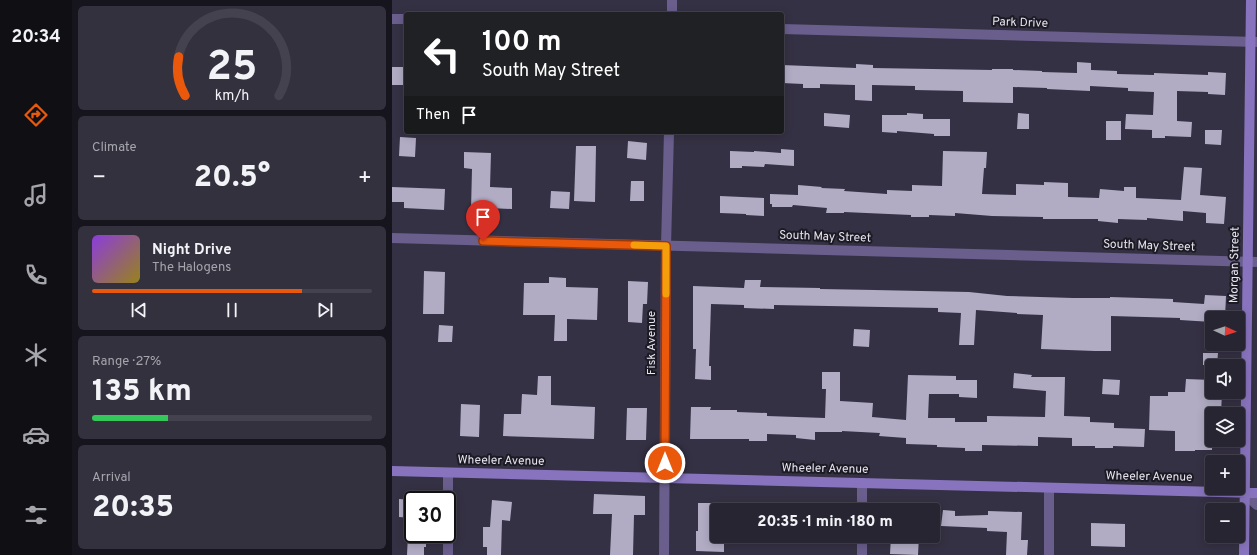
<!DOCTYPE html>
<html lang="en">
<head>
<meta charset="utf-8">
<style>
  body { margin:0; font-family:Overpass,sans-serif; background:#34313f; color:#f1f3f6; height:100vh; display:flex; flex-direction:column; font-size:15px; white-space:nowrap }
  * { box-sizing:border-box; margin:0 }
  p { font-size:13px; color:#a5a5ac }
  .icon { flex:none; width:22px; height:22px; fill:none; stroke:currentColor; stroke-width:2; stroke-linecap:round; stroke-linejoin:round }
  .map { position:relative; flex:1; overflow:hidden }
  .details { display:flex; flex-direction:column; gap:6px; padding:6px; background:#16141c; width:320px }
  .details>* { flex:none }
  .banner { position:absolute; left:12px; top:12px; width:380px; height:122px; border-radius:4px; box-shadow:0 2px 10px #0003,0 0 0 1px #44424e; background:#202124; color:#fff; overflow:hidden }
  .needle { width:26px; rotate:93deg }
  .fabs { position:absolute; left:813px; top:311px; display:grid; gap:8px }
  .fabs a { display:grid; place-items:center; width:40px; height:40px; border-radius:4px; background:#282533; box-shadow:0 2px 10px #0003,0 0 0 1px #44424e; font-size:20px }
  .speed { position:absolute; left:12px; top:491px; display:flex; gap:8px; font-size:20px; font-weight:700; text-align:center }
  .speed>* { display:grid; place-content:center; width:52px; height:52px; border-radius:50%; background:#282533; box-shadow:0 2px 10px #0003,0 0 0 1px #44424e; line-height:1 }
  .speed .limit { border:2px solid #111; border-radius:6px; background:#fff; color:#111 }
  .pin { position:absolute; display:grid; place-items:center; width:34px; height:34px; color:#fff; margin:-41px -17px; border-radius:50% 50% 50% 0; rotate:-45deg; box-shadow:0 0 4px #0007 }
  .pin .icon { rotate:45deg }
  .me { position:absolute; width:44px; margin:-22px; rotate:0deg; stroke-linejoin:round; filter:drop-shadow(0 0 3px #0008) }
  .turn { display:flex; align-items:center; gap:14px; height:84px; padding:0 12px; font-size:18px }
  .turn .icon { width:52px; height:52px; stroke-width:2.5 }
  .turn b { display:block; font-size:28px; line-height:34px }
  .then { display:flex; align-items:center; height:38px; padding:0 12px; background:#0003; gap:8px; font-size:15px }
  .big { font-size:30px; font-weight:800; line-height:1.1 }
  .details .tile { flex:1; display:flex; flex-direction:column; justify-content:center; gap:6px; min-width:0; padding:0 14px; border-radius:6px; background:#34313f }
  .details .dial { align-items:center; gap:0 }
  .dial svg { height:104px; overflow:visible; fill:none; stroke:#44424e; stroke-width:7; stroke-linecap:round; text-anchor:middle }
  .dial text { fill:#f1f3f6; stroke:none }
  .song { display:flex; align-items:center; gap:12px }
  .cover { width:48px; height:48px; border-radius:6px; background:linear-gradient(135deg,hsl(270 70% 55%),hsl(50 70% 35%)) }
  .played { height:4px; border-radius:2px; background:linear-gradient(90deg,#ea580c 75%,#44424e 75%) }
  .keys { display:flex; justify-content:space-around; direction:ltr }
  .heat { display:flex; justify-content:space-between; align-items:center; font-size:22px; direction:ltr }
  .charge { height:6px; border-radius:3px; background:linear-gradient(90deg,#34c759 27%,#44424e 0) }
  .trip { position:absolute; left:318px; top:503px; width:230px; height:40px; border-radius:4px; background:#282533; box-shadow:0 2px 10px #0003,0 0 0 1px #44424e; font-weight:800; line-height:40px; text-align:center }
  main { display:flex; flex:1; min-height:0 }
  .menu { display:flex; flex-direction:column; width:72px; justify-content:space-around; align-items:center; background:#100f14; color:#a5a5ac }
  .menu .icon { width:28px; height:28px }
  .menu .on { color:#ea580c }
  .menu b { font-size:18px; color:#f1f3f6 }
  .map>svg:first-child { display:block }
  .building { fill:#b1acc4 }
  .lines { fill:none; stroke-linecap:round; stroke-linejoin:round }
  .street { stroke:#6a5e8d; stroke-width:10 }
  .secondary { stroke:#8874be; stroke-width:10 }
  .route-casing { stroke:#983908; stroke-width:10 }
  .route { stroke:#ea580c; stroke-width:7 }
  .slow { stroke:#f59e0b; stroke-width:7 }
  .labels { text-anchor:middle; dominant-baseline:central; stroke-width:4; stroke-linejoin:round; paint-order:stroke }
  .street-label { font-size:12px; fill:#e8e5f2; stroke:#1c1a23 }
</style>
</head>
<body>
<main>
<nav class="menu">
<b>20:34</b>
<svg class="icon on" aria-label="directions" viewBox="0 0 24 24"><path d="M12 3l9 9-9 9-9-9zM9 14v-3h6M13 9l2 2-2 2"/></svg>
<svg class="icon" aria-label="music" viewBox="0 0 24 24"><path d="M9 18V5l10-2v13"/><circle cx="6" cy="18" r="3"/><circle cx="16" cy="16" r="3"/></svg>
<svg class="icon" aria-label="phone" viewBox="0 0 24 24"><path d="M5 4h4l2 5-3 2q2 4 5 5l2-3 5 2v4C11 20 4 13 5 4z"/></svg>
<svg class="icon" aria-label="climate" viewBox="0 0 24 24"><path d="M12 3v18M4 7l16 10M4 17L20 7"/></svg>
<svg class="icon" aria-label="car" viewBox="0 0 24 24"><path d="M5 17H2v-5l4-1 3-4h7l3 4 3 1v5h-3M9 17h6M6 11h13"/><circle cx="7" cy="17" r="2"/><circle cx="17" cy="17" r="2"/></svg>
<svg class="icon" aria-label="filters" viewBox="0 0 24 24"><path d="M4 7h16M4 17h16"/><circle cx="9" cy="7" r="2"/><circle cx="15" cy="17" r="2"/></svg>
</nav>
<section class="details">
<div class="tile dial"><svg viewBox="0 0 100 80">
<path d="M14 69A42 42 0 1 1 86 69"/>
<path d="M14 69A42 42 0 0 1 9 39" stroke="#ea580c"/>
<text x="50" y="56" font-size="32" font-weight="700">25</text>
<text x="50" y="72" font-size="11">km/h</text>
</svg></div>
<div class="tile"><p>Climate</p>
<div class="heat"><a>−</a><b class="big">20.5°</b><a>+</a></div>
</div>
<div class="tile">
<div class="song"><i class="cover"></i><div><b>Night Drive</b><p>The Halogens</p></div></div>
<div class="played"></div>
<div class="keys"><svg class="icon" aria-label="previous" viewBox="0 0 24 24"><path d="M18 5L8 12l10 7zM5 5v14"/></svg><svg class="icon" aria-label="pause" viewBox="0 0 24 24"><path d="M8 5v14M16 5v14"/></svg><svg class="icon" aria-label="next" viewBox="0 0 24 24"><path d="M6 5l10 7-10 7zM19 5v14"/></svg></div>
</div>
<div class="tile"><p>Range · 27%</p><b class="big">135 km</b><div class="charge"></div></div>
<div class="tile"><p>Arrival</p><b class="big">20:35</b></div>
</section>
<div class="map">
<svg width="865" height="555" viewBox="0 0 865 555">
  <rect width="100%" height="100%" fill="#353144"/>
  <path class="building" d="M 685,62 L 699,63 L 699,70 L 725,71 L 725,74 L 762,75 L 762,73 L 816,75 L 816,72 L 834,73 L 833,95 L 816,94 L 816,92 L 785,91 L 785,121 L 800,122 L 799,137 L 773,136 L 773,138 L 760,138 L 760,130 L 733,129 L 734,114 L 761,115 L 762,92 L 736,91 L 736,88 L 698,86 L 698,91 L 655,89 L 655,88 L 621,87 L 621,103 L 571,102 L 571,91 L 523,90 L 523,86 L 480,85 L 480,101 L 463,100 L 463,85 L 428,84 L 428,88 L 411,88 L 411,84 L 390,83 L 390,65 L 464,68 L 464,64 L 481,65 L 481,68 L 600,70 L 600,69 L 621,69 L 621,70 L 650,71 L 650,72 L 685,73 Z
    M 0,67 L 14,67 L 14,85 L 0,85 Z
    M 432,113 L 458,115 L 457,128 L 432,126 Z
    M 515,113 L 531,114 L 531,119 L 558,119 L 558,136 L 542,136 L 542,134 L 505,131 L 505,133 L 490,132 L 490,115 L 515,115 Z
    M 626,113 L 637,114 L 637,129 L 625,129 Z
    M 714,121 L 729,121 L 729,140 L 714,140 Z
    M 813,130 L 830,130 L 829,145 L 813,144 Z
    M 8,137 L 24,138 L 23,157 L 7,156 Z
    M 236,141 L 255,143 L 254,160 L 235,158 Z
    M 184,146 L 204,146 L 203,202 L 182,201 Z
    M 389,149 L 402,150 L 402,166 L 373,164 L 372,167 L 350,166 L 350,168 L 338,168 L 338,151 L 362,152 L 362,151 L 389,153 Z
    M 551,151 L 595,152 L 594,168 L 592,168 L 590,194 L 624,195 L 624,184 L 652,185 L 652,182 L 676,183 L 676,197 L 707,198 L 708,189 L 732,191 L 732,187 L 744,187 L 744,198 L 789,200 L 792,167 L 810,168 L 808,195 L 834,197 L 832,224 L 814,223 L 814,213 L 791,211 L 791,221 L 755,218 L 755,220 L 726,219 L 726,223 L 706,221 L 706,219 L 651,219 L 651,217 L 600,216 L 563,213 L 563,216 L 537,215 L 537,217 L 519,217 L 519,215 L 452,212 L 452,213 L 434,213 L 435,208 L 401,205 L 400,207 L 380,207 L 380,204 L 378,204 L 378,194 L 406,195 L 406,185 L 430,187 L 429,188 L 453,189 L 452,191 L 495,194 L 495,190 L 520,191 L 520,185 L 550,186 Z
    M 72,152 L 99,153 L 98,187 L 120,188 L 120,209 L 97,208 L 97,210 L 79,210 L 80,169 L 72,168 Z
    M 239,181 L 252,181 L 252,201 L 238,201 Z
    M 0,187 L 53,189 L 52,210 L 12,208 L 12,202 L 0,202 Z
    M 159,191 L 178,192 L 177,209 L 158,208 Z
    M 328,196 L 372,198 L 372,216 L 354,215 L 354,214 L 328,213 Z
    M 32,271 L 53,272 L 52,314 L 31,314 Z
    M 157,277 L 174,278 L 174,287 L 206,288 L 205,320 L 175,319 L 175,341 L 162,341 L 163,315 L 131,315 L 132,283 L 157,283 Z
    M 353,280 L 369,280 L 368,287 L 428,288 L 428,289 L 483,290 L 482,290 L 577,292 L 615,296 L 681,298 L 718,298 L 718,297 L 781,299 L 781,302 L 812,304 L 813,295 L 834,296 L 833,318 L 820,318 L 820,322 L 788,320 L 788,318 L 719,316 L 719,351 L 703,351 L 649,349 L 651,315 L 625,314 L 625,313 L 584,310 L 582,345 L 567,345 L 569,313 L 546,312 L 546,308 L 382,305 L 382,309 L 352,308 L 352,305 L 319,304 L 317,366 L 319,366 L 319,380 L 303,379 L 304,349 L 301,349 L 301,286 L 352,288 Z
    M 236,281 L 256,282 L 255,304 L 251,304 L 250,323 L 236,322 Z
    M 47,325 L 61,326 L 60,342 L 46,342 Z
    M 462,329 L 478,330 L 477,347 L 461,346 Z
    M 811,353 L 826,353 L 825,365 L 811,365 Z
    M 430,372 L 448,372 L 448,401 L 481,403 L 480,417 L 514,420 L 516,375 L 564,376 L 564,380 L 585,380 L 585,398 L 567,397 L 567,394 L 537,394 L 536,418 L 563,418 L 563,422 L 595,422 L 595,416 L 653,417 L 654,391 L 621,388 L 622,373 L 640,375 L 639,377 L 673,377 L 672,416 L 698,417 L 698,422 L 722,423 L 722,428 L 753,429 L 752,447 L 721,446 L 721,448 L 703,448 L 703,446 L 680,446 L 680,438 L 646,437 L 646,446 L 590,445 L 590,451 L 573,451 L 573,448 L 545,447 L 545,445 L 514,444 L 514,438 L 487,436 L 488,433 L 450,431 L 450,432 L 423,432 L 423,440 L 404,438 L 404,435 L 375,434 L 375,441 L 357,441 L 357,439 L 298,439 L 299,407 L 319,407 L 318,410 L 345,410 L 345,412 L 375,413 L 375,416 L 433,418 L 434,389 L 430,389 Z
    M 146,376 L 159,376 L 159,405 L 203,407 L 202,439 L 111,436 L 112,414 L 129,414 L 130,394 L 145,395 Z
    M 711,379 L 728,380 L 727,395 L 710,394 Z
    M 794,379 L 820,380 L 820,392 L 830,392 L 829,414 L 820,414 L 820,450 L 803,450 L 803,451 L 783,451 L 783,431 L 757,430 L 758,396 L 776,396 L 776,392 L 793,392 Z
    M 69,404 L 88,405 L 87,437 L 68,436 Z
    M 235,408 L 255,408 L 254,440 L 234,440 Z
    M 202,494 L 253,496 L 253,515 L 242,515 L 241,555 L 218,555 L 220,514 L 201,514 Z
    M 7,499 L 21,500 L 21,518 L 7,517 Z
    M 100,500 L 120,502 L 118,521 L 110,520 L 109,555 L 95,555 L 95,547 L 91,547 L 91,527 L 98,527 Z
    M 306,503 L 325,503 L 325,540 L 332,540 L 332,552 L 304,551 L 304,531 L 306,531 Z
    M 551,510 L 563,511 L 563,516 L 596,515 L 596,511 L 630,512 L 629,540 L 636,540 L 635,555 L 614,555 L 615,532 L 595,531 L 595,528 L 549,526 Z
    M 699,523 L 733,524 L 733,547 L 699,546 Z
    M 16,534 L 34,534 L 34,547 L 32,547 L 32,555 L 15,555 Z
    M 499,536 L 527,536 L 526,555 L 498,554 Z"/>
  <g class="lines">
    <path class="street" d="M 280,14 L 280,0
      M 0,19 L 14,19
      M 390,29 L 865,42
      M 0,238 L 865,262
      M 657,488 L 657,555
      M 852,493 L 865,505
      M 470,510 L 470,483
      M 56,555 L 56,473
      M 272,555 L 274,246 L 277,132
      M 470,555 L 470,536"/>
    <path class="secondary" d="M 0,471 L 865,493
      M 852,555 L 859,0"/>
  </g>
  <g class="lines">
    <defs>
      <path id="route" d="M 91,241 L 274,246 L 273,463"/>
    </defs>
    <use href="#route" class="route-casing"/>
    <use href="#route" class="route"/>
    <path class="slow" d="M 242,245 L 274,246 L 274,294"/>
  </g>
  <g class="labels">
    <g class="street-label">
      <text transform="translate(628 23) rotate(2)">Park Drive</text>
      <text transform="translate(433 237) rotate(2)">South May Street</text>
      <text transform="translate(757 246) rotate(2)">South May Street</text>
      <text transform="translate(843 265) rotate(-89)">Morgan Street</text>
      <text transform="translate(260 343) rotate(-90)">Fisk Avenue</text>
      <text transform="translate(109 461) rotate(1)">Wheeler Avenue</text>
      <text transform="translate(433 469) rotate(1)">Wheeler Avenue</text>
      <text transform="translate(757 477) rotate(1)">Wheeler Avenue</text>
    </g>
  </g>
</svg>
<div class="fabs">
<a><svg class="needle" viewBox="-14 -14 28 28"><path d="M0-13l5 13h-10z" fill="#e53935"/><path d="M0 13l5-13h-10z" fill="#a5a5ac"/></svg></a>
<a><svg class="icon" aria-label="sound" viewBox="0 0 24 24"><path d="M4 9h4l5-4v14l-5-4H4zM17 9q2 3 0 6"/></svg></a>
<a><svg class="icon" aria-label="layers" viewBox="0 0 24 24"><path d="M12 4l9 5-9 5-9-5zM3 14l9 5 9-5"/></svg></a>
<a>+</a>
<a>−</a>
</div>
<div class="speed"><div class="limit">30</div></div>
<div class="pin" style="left:91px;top:241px;background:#d93025"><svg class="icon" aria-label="arrive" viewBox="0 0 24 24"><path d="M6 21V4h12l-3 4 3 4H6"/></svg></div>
<svg class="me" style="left:273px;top:463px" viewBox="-20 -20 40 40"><circle r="17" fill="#ea580c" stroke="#fff" stroke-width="3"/><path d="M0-11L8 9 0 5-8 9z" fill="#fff"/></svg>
<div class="trip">20:35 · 1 min · 180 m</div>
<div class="banner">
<div class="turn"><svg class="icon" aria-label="left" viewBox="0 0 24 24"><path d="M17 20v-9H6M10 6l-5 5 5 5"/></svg><div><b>100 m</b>South May Street</div></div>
<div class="then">Then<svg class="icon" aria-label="arrive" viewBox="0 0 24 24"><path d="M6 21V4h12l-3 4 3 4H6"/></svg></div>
</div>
</div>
</main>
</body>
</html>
